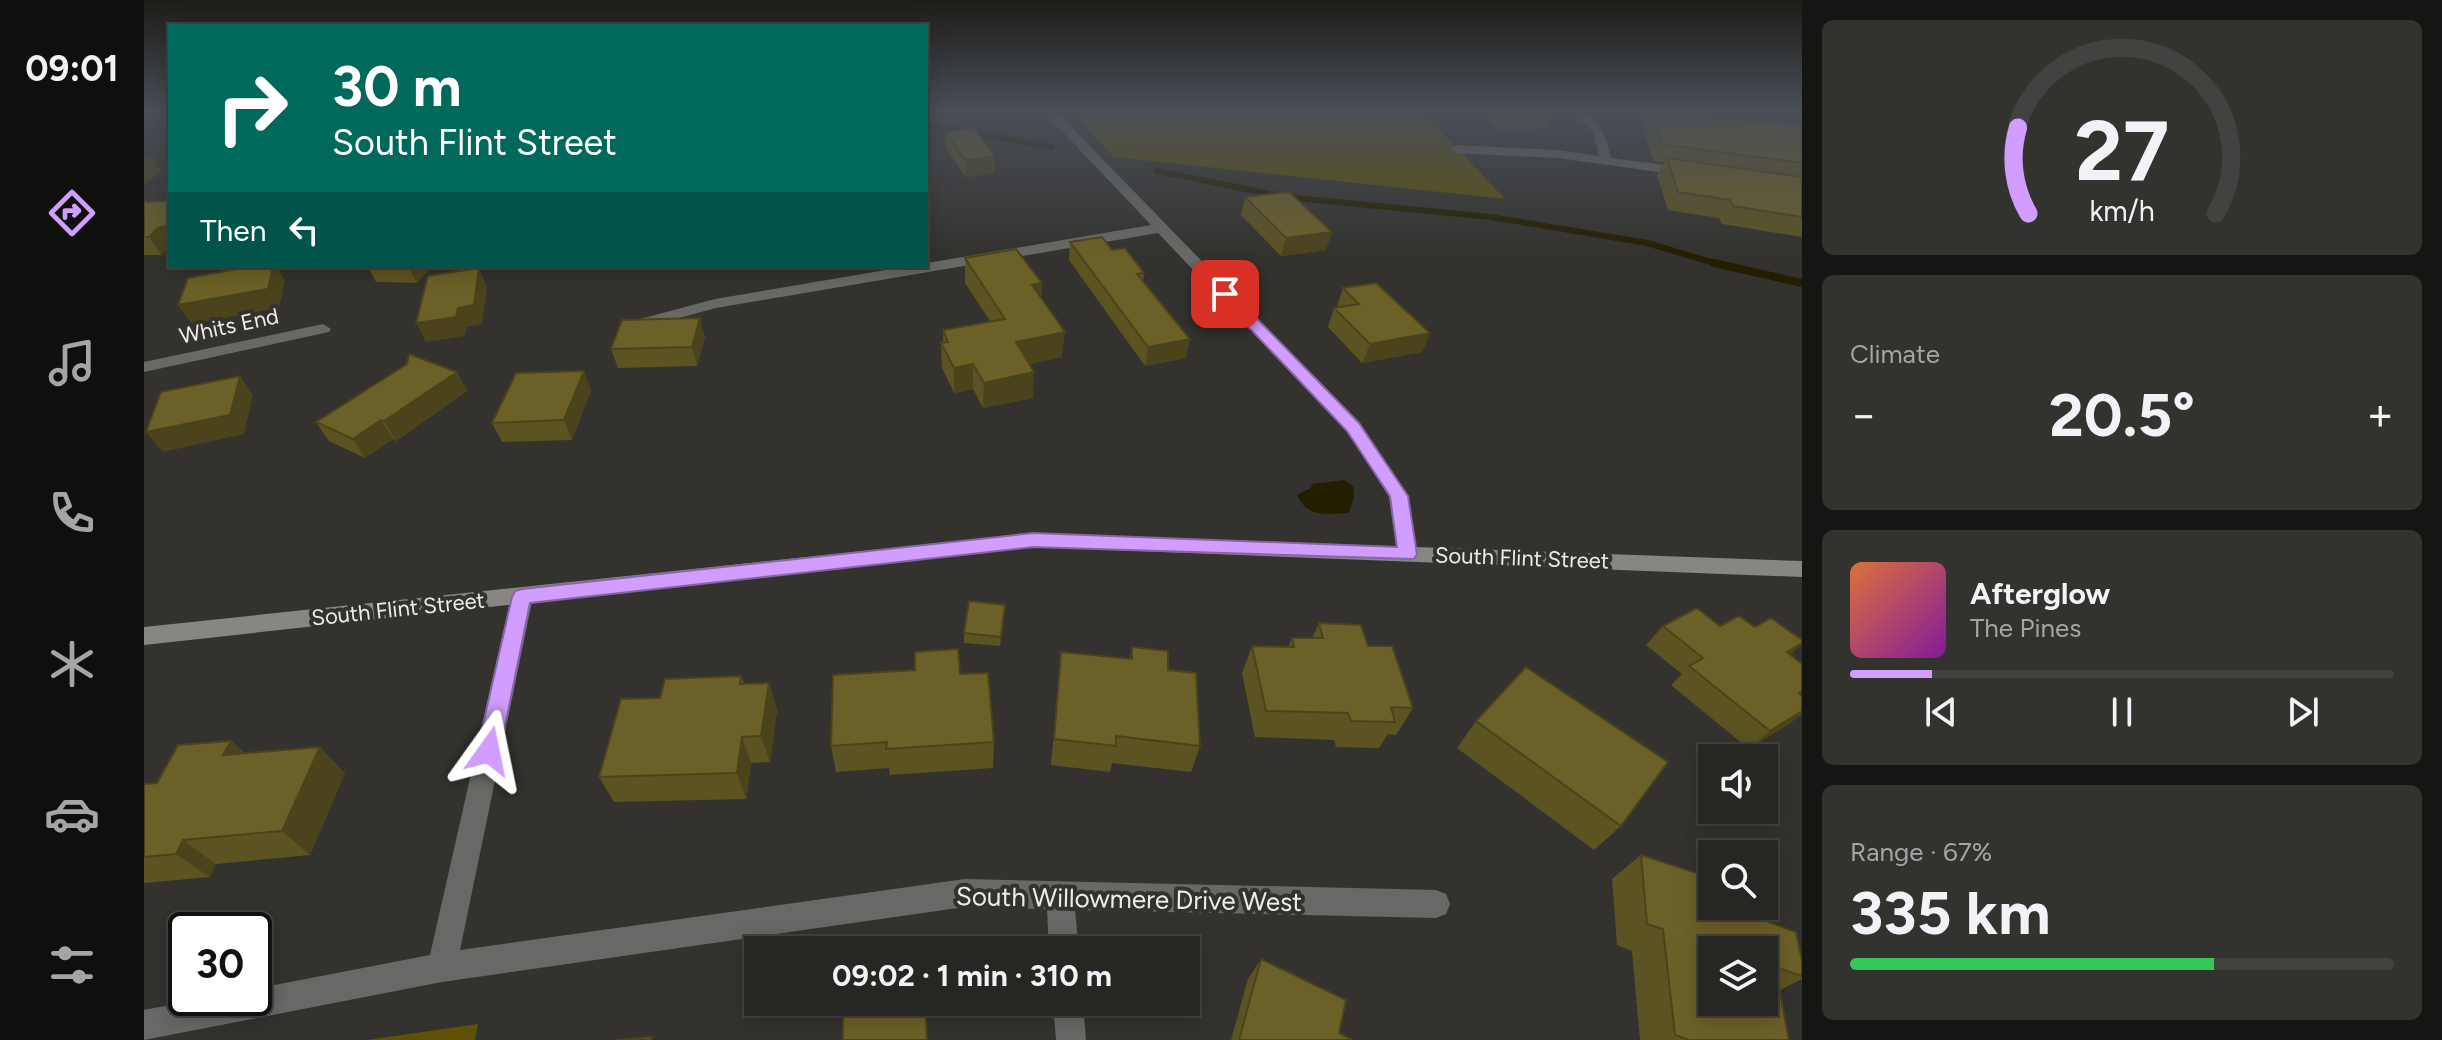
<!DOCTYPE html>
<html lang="en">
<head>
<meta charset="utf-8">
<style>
  body { margin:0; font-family:Figtree,sans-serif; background:#32322f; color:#f1f3f6; height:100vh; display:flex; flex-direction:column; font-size:30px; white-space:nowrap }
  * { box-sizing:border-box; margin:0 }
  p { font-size:26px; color:#a4a5a5 }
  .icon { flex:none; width:44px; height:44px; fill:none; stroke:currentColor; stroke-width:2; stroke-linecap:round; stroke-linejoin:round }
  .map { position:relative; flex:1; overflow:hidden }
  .sheet { display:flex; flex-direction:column; gap:20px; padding:20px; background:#151513; width:640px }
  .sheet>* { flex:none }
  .banner { position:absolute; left:24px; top:24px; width:760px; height:244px; border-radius:0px; box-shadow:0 4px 20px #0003,0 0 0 2px #424340; background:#00695c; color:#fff; overflow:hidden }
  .controls { position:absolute; left:1554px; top:744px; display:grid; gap:16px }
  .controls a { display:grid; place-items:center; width:80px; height:80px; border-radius:0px; background:#262622; box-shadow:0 4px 20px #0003,0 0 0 2px #424340; font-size:40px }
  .speed { position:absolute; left:24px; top:912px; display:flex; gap:16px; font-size:40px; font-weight:700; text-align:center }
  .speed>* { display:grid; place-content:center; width:104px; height:104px; border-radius:50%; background:#262622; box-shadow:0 4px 20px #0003,0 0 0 2px #424340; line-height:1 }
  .speed .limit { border:4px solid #111; border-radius:12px; background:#fff; color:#111 }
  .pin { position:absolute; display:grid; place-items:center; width:68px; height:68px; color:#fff; margin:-34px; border-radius:16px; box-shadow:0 4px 12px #0006 }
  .me { position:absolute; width:88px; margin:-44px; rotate:12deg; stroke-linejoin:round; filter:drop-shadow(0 0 6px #0008) }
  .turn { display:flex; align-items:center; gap:28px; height:168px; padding:0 32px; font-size:36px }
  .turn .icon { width:104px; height:104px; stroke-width:2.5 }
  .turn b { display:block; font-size:56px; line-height:68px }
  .then { display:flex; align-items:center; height:76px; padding:0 32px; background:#0003; gap:16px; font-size:30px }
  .big { font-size:60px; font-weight:700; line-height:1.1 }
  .sheet .tile { flex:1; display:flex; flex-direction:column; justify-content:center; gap:12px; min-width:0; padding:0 28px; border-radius:12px; background:#32322f }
  .sheet .dial { align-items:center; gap:0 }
  .dial svg { height:208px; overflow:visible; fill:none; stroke:#424340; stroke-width:7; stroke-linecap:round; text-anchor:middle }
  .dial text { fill:#f1f3f6; stroke:none }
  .song { display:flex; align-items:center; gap:24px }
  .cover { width:96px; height:96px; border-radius:12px; background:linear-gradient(135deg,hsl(20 70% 55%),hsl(290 70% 35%)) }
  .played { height:8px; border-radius:4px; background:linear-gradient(90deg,#d19dfe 15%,#424340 15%) }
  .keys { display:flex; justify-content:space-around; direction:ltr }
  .heat { display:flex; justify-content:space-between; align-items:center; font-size:44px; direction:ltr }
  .charge { height:12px; border-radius:6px; background:linear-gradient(90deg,#34c759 67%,#424340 0) }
  .trip { position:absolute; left:600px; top:936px; width:456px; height:80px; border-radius:0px; background:#262622; box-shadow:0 4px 20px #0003,0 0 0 2px #424340; font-weight:700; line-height:80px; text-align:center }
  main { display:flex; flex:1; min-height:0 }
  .menu { display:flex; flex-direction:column; width:144px; justify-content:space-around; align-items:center; background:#0f0f0e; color:#a4a5a5 }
  .menu .icon { width:56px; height:56px }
  .menu .on { color:#d19dfe }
  .menu b { font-size:36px; color:#f1f3f6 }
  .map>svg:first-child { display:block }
  .green { fill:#5e5107 }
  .water { fill:#241e00 }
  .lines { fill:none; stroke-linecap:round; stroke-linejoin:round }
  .stream-far1 { stroke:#241e00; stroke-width:6 }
  .stream { stroke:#241e00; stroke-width:8 }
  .street { fill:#686866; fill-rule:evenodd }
  .secondary { fill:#878683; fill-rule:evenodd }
  .wall { fill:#5c5322 }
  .shaded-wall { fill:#4b431b }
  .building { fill:#6b6027; stroke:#4b431b; stroke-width:2; fill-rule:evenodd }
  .route { fill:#d19dfe; stroke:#8866a5; stroke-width:2 }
  .labels { text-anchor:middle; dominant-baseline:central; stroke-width:8; stroke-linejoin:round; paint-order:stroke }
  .street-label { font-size:22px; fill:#edecea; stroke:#33322e }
  .near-street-label { font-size:26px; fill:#edecea; stroke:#33322e }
</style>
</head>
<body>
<main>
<nav class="menu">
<b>09:01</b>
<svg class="icon on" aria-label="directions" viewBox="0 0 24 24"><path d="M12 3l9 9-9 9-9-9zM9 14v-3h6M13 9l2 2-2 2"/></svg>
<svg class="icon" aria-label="music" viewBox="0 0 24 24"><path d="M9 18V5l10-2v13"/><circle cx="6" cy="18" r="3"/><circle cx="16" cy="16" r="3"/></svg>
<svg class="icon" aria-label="phone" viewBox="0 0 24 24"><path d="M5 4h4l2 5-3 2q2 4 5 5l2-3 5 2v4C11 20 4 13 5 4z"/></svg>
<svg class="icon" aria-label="climate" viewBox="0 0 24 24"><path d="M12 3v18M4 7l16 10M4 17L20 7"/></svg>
<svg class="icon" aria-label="car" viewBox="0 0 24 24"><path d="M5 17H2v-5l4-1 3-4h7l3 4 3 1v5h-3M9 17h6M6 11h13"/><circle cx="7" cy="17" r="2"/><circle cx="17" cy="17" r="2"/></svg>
<svg class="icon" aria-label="filters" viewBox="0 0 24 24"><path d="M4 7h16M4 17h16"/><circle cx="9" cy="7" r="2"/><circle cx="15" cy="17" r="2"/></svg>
</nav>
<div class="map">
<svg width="1658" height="1040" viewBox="0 0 1658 1040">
  <rect width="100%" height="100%" fill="#33322e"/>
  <path class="green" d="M 925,110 L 1277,110 L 1361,199 L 970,157 Z
    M 334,1024 L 331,1040 L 223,1040 Z"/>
  <path class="water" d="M 1201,480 L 1209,486 L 1210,497 L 1205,513 C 1183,514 1163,518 1153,495 L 1167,488 L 1168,484 Z"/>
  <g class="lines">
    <path class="stream-far1" d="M 782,124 L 907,147
      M 1013,171 L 1141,197 L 1347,217 L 1503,243 L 1577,265"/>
    <path class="stream" d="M 1570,263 L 1658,283"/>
    <path class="street" d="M 898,110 L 911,110 L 1215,423 L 1265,496 L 1273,554 L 1270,559 L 1256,559 L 1253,554 L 1245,497 L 1203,431 L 1014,233 L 572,308 L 487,331 L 479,326 L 481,323 L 571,299 L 1007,225 Z
      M 1424,110 C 1453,110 1462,133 1467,158 L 1543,168 L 1549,172 L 1543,176 L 1414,158 L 1312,153 L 1306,149 L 1312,145 L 1414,150 L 1455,156 L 1449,131 Z
      M 179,324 L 187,329 L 185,332 L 0,372 L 0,362 Z
      M 378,589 L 386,591 L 389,597 L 316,950 L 821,879 L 1292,890 L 1302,894 L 1306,904 L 1302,914 L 1292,918 L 931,910 L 935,950 L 905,950 L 903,909 L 821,907 L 298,982 L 0,1040 L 0,1010 L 61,998 L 110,998 L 110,989 L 286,955 L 367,597 L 370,591 Z
      M 909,1002 L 939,1002 L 942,1040 L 912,1040 Z"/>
    <path class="secondary" d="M 889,533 L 1658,561 L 1658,577 L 889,547 L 0,645 L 0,627 Z"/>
  </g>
  <path class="wall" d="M 1334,110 L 1409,110 L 1411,112 L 1404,128 L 1352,129 Z
    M 1494,110 L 1550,110 L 1552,112 L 1583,119 L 1658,125 L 1658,237 L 1578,224 L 1575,218 L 1524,210 L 1513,175 L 1520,162 L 1509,161 Z
    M 1647,110 L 1658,110 L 1658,121 Z
    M 801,132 L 851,173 L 822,177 L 802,148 Z
    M 1101,197 L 1182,250 L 1137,256 L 1097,215 Z
    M 26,201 L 26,246 L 17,255 L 0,255 L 0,202 Z
    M 926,242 L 968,250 L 1000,273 L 999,281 L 1042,358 L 1001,366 L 925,260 Z
    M 821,258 L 898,283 L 897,298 L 918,357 L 885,364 L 889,398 L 839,408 L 829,389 L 810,393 L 798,368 L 797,343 L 799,343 L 799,330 L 846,321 L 821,283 Z
    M 224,266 L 288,266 L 273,283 L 232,282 Z
    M 1199,288 L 1286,333 L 1278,352 L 1218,363 L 1184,327 L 1190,308 L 1193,307 Z
    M 561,337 L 553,366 L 474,368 L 467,349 Z
    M 313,372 L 323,391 L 252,441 L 249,439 L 221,458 L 185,441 L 172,422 Z
    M 447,390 L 428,440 L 358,442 L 348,423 Z
    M 861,605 L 856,646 L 820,643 L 820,633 Z
    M 1175,623 L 1224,646 L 1269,708 L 1252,735 L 1244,734 L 1235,748 L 1192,747 L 1190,740 L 1111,737 L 1098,673 L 1108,646 L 1144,647 L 1148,638 L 1168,638 Z
    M 1519,626 L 1611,627 L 1658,640 L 1658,644 L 1646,655 L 1648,722 L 1605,749 L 1527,685 L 1538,674 L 1502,645 Z
    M 988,647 L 1056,746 L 1047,772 L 968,763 L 966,772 L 907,765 L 917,652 L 986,659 Z
    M 816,674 L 850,742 L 849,768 L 746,775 L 745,768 L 692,772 L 687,746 Z
    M 597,676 L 600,683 L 625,683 L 633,710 L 626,762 L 607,763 L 602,799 L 470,802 L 455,777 L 516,698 Z
    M 1332,721 L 1477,826 L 1450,850 L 1313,748 Z
    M 87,741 L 101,753 L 201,773 L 166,855 L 72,864 L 66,877 L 0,883 L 0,784 L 13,783 Z
    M 1497,855 L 1616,919 L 1658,961 L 1658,979 L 1636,990 L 1645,1040 L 1496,1040 L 1488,951 L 1473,945 L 1468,879 Z
    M 1117,959 L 1195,1033 L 1208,1040 L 1087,1040 L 1104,979 Z"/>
  <path class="shaded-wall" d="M 7,154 L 18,171 L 0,184 L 0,158 Z
    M 851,156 L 851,173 L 822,177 L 822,160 Z
    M 26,225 L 26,246 L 17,255 L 5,237 L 14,228 Z
    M 1188,232 L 1182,250 L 1137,256 L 1142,238 Z
    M 129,266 L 132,266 L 141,281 L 135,308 L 48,324 L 34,305 Z
    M 264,266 L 288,266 L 273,283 Z
    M 335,268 L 343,287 L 338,324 L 323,327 L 321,336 L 282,342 L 272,323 L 314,308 Z
    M 898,283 L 896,308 L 888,285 Z
    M 556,318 L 561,337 L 553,366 L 548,347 Z
    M 921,332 L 918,357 L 871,367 L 872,342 Z
    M 1286,333 L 1278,352 L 1218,363 L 1226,344 Z
    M 1046,339 L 1042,358 L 1001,366 L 1004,347 Z
    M 829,364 L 829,389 L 810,393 L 810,368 Z
    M 440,371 L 447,390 L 428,440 L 420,420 Z
    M 313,372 L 323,391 L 252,441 L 240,421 Z
    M 890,372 L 889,398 L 839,408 L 840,383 Z
    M 96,376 L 109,395 L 100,434 L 19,452 L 2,432 Z
    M 237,420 L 249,439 L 221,458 L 209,439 Z
    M 1658,643 L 1658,644 L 1640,661 L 1643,652 Z
    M 625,683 L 633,710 L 626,762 L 617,736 Z
    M 1658,711 L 1658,714 L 1648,722 L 1605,749 L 1626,731 Z
    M 598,737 L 607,763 L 602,799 L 593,773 Z
    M 87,741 L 116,767 L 79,755 Z
    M 176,747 L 201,773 L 166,855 L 138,831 Z
    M 39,840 L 72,864 L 66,877 L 32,854 Z"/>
  <path class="building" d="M 1356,110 L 1409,110 L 1411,112 L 1358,112 Z
    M 1507,110 L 1550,110 L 1552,112 L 1583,119 L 1658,125 L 1658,163 L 1518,144 Z
    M 26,128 L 26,137 L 21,138 Z
    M 829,128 L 851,156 L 822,160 L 801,132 Z
    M 1523,158 L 1658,177 L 1658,217 L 1589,206 L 1586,200 L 1534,192 Z
    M 1145,192 L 1188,232 L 1142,238 L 1101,197 Z
    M 26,201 L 26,225 L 14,228 L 5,237 L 0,237 L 0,202 Z
    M 958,237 L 968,250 L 981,248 L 1000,273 L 993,274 L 1046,339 L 1004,347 L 926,242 Z
    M 872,249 L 898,283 L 888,285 L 921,332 L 872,342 L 890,372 L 840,383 L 829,364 L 810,368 L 797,343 L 804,342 L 799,330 L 861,319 L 821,258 Z
    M 110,266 L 129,266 L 124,289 L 34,305 L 44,278 Z
    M 335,268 L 330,305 L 314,308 L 312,317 L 272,323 L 284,276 Z
    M 1232,283 L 1286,333 L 1226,344 L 1190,308 L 1215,304 L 1199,288 Z
    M 556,318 L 548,347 L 467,349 L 478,320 Z
    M 265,354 L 313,372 L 240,421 L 237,420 L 209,439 L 172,422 L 263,364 Z
    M 440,371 L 420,420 L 348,423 L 372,373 Z
    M 96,376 L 86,415 L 2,432 L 17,392 Z
    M 825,601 L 861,605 L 857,637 L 820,633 Z
    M 1553,608 L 1576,626 L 1595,616 L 1611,627 L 1627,618 L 1658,640 L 1658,643 L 1643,652 L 1658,664 L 1658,691 L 1655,693 L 1658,696 L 1658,711 L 1626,731 L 1545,666 L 1559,658 L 1519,626 Z
    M 1175,623 L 1217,625 L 1224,646 L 1248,646 L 1269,708 L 1247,707 L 1251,722 L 1207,721 L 1204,713 L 1122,711 L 1108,646 L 1150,647 L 1148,638 L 1179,638 Z
    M 988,647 L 1024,651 L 1024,670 L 1052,673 L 1056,746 L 972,736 L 972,746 L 910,739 L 917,652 L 988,659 Z
    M 814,649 L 816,674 L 844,673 L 850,742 L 742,749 L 743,742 L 687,746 L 689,675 L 771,670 L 771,652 Z
    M 1382,667 L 1524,762 L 1477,826 L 1332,721 Z
    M 597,676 L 596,684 L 625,683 L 617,736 L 598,737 L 593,773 L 455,777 L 477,699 L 516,698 L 521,679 Z
    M 87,741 L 79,755 L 176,747 L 138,831 L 39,840 L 32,854 L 0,857 L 0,784 L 13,783 L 34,745 Z
    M 1497,855 L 1568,878 L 1568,906 L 1614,906 L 1616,919 L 1652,932 L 1658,961 L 1658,976 L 1631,967 L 1645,1040 L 1545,1040 L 1531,1035 L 1519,929 L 1503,924 ZM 1568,950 L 1620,950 L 1620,1002 L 1568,1002 Z
    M 1117,959 L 1202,1000 L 1195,1033 L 1208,1040 L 1095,1040 Z
    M 710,1002 L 781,1002 L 783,1040 L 699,1040 L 699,1003 Z
    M 508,1037 L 507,1040 L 471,1040 Z"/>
  <linearGradient id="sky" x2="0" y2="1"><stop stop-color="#1c1c19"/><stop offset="0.43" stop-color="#4a4f57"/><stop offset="1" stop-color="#4a4f57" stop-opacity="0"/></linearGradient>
  <rect width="1658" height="256" fill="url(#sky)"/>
  <path class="route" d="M 1081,290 L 1086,291 L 1215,423 L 1264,496 L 1273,554 L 1270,559 L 889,547 L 386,603 L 356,751 L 353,758 L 345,761 L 337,758 L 333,751 L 368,597 L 371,591 L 378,589 L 889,533 L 1253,547 L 1246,496 L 1203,431 L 1076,297 L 1074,294 Z"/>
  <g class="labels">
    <g class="street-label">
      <text transform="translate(85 326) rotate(-12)">Whits End</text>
      <text transform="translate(1378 558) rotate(2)">South Flint Street</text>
      <text transform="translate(254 609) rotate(-6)">South Flint Street</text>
    </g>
    <g class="near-street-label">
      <text transform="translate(985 899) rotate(1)">South Willowmere Drive West</text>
    </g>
  </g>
</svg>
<div class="controls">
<a><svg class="icon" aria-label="sound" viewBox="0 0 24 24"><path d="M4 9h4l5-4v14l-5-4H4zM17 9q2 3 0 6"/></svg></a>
<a><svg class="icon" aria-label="search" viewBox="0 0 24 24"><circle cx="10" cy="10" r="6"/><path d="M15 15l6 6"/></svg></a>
<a><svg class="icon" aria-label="layers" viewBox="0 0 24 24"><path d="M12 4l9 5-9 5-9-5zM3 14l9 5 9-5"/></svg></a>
</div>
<div class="speed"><div class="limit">30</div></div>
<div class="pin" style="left:1081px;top:294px;background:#d93025"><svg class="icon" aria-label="arrive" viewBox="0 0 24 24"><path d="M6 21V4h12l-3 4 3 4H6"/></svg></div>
<svg class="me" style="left:345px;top:751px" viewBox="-20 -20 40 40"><path d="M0-17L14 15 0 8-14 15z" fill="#d19dfe" stroke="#fff" stroke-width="4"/></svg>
<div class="trip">09:02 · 1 min · 310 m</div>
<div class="banner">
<div class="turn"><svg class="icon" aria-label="right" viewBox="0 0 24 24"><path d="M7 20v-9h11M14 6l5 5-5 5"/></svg><div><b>30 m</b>South Flint Street</div></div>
<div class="then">Then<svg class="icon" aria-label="left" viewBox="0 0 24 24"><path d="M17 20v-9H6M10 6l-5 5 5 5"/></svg></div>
</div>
</div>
<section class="sheet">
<div class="tile dial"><svg viewBox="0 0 100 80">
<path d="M14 69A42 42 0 1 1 86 69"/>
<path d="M14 69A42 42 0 0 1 10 36" stroke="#d19dfe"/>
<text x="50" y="56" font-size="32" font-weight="700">27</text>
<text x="50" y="72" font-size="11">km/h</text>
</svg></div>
<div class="tile"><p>Climate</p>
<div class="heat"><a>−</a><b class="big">20.5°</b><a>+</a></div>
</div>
<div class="tile">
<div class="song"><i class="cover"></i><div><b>Afterglow</b><p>The Pines</p></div></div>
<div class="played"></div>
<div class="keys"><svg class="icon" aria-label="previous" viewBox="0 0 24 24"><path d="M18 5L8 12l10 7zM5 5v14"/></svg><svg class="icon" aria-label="pause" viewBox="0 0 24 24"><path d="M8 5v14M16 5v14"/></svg><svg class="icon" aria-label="next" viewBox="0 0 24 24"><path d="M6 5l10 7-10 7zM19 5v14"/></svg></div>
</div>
<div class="tile"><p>Range · 67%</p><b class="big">335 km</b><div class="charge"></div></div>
</section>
</main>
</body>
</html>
